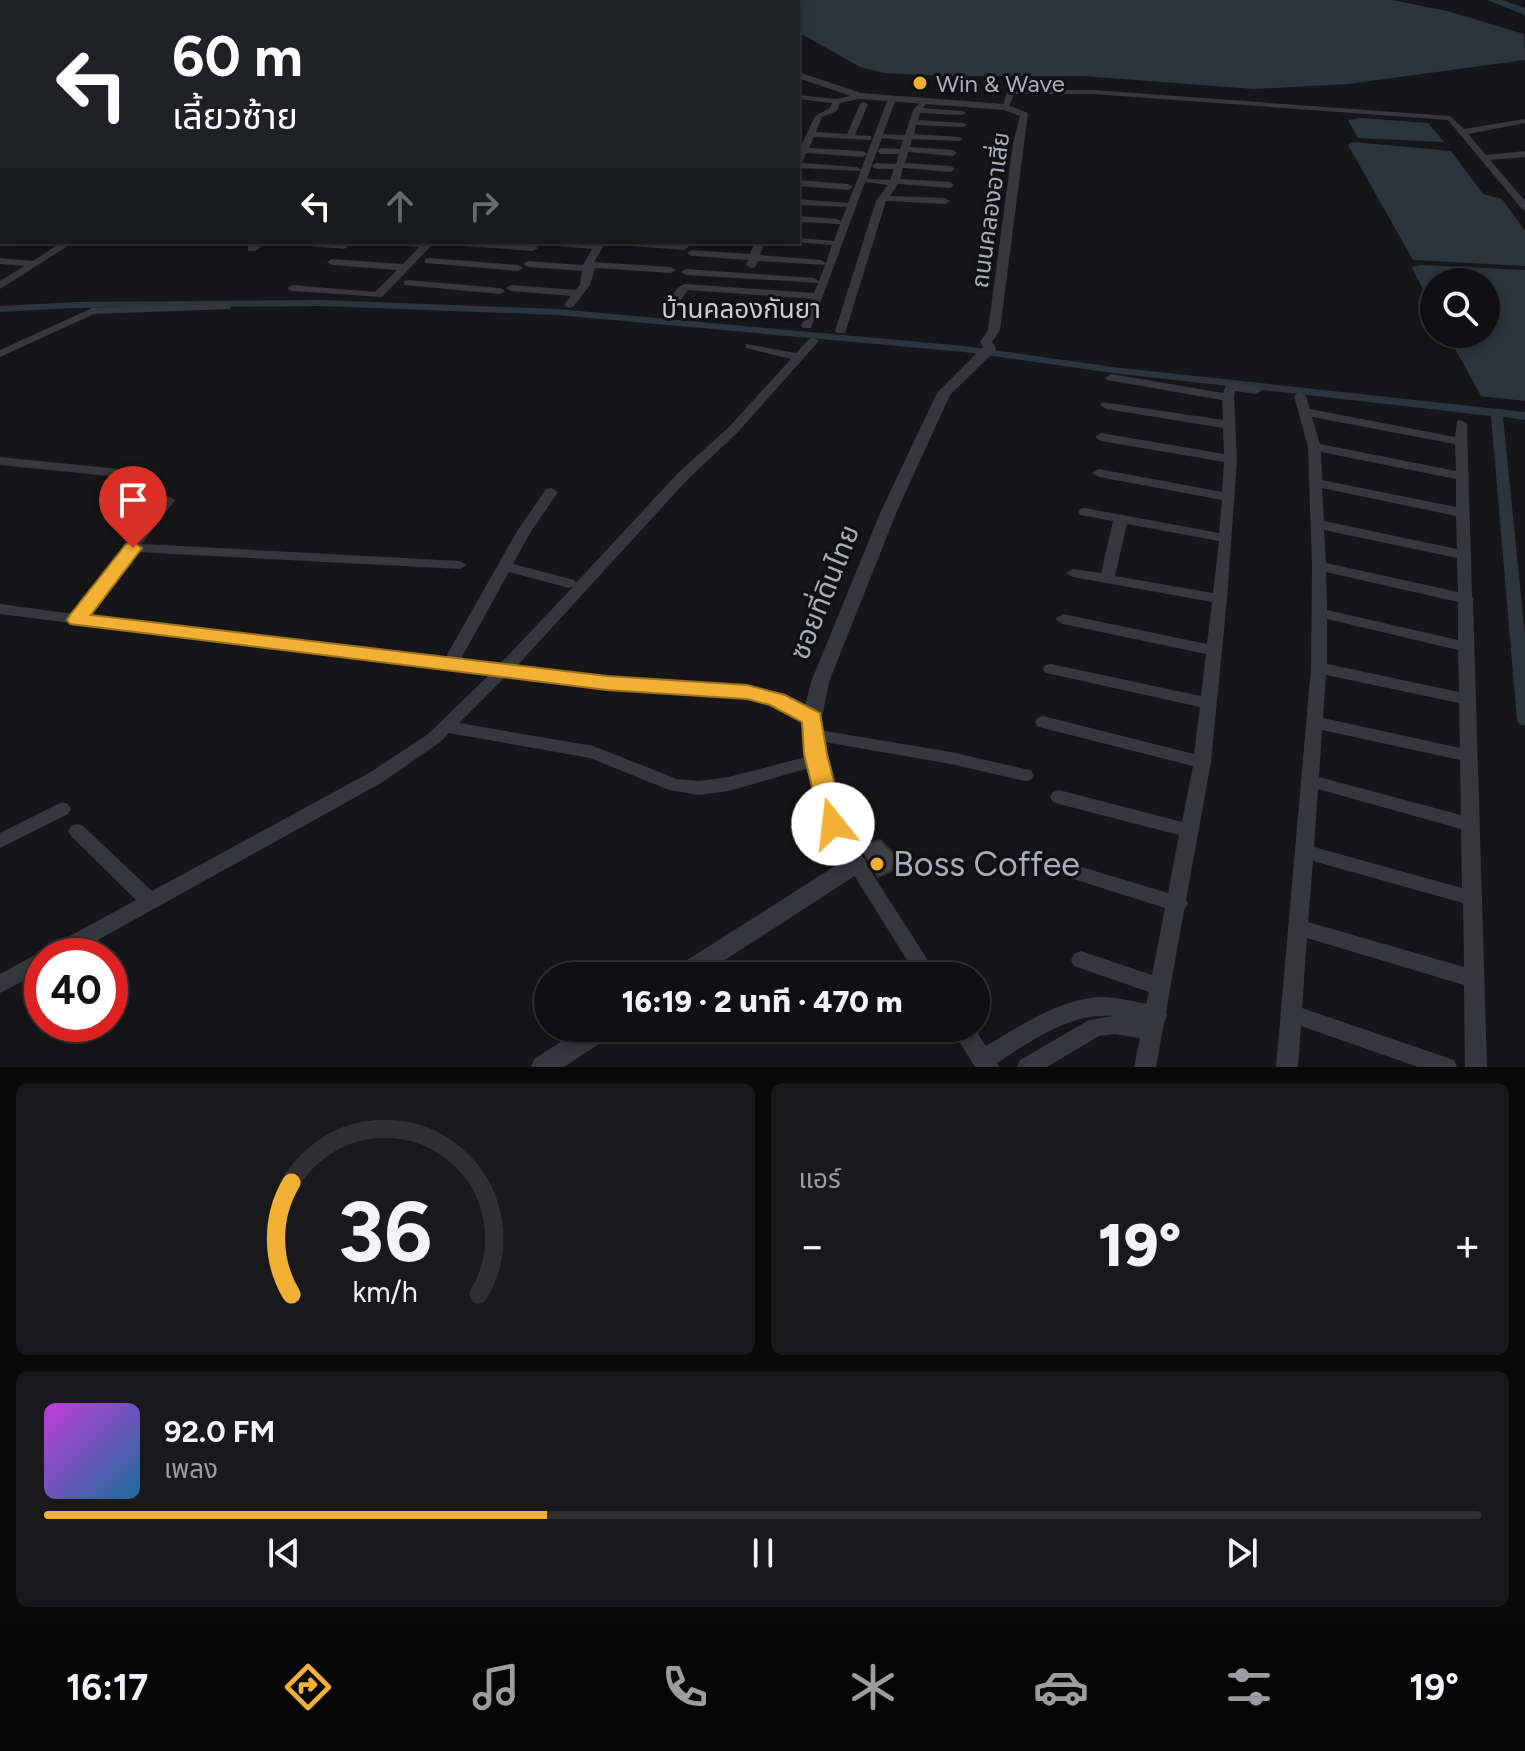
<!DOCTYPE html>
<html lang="th">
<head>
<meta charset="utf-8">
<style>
  body { margin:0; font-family:Figtree,"Noto Sans Thai",sans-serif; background:#19191b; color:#f1f3f6; height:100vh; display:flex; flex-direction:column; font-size:30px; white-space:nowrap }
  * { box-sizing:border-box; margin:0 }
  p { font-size:26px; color:#9c9d9f }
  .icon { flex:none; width:44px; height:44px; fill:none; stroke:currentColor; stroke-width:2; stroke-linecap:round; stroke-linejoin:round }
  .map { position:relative; height:1067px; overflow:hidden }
  .details { display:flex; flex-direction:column; gap:16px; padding:16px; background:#09090a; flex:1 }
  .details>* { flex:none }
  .guide { position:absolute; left:0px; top:0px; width:800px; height:244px; box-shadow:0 4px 12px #0003,0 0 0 2px #303032; background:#202124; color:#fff; overflow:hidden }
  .buttons { position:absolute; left:1420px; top:268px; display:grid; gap:16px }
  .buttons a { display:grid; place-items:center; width:80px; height:80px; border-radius:50%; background:#101012; box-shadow:0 4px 12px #0003,0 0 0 2px #303032; font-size:40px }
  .speed { position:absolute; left:24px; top:938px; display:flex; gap:16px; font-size:40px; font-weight:700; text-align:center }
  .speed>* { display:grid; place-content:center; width:104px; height:104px; border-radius:50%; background:#101012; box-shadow:0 4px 12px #0003,0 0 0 2px #303032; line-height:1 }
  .speed .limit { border:12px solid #d22; background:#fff; color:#111 }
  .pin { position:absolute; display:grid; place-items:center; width:68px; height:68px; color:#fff; margin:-82px -34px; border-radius:50% 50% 50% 0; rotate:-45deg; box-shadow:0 0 8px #0007 }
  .pin .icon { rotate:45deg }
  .me { position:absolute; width:88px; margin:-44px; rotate:344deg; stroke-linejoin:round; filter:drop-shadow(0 0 6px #0008) }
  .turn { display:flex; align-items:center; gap:28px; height:168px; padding:0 40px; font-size:36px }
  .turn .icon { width:104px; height:104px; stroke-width:2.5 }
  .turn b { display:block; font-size:56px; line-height:68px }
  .lanes { display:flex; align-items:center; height:76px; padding:0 40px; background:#0003; justify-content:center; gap:40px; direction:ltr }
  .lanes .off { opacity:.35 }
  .big { font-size:60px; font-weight:800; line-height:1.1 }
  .details .card { flex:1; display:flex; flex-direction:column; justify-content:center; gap:12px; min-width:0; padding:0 28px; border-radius:12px; background:#19191b }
  .details .dial { align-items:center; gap:0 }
  .dial svg { height:208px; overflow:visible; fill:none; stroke:#303032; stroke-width:7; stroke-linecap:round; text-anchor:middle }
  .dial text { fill:#f1f3f6; stroke:none }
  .song { display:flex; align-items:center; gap:24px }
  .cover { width:96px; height:96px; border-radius:12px; background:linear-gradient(135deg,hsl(290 70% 55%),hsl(200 70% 35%)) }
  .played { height:8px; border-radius:4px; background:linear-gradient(90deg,#f2b134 35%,#303032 35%) }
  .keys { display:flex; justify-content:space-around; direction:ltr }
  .heat { display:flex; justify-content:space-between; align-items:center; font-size:44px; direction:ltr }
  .details .tiles { flex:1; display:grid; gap:16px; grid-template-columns:1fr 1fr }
  .card:last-child { grid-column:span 2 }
  .trip { position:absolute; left:534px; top:962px; width:456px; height:80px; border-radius:40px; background:#101012; box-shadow:0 4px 12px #0003,0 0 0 2px #303032; font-weight:800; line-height:80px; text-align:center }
  .dock { display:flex; height:128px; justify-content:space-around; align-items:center; background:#060607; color:#9c9d9f }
  .dock .icon { width:56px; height:56px }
  .dock .on { color:#f2b134 }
  .dock b { font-size:36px; color:#f1f3f6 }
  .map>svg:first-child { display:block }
  .water { fill:#2c353c }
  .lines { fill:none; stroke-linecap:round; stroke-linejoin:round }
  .canal { fill:#2c353c; fill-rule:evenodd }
  .river { fill:#2c353c; fill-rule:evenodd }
  .building { fill:#404145; stroke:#303034; stroke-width:2 }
  .minor { fill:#37383d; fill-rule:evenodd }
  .tertiary { fill:#37383d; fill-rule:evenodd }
  .route { fill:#f2b134; stroke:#9d7322; stroke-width:2 }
  .poi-dot { fill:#f2b134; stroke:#111113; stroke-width:3 }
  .labels { text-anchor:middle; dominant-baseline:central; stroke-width:6; stroke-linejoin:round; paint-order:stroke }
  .far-poi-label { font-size:24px; fill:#a8adb8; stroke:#111113; text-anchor:start }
  .far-street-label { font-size:24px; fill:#a8adb8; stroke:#111113 }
  .far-quarter-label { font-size:26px; fill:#c9ccd4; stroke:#111113 }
  .street-label { font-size:28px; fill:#a8adb8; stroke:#111113 }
  .near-poi-label { font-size:34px; fill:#a8adb8; stroke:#111113; text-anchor:start }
</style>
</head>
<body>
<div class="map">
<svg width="1525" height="1067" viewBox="0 0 1525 1067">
  <rect width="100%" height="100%" fill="#161618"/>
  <path class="water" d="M 748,0 L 1392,0 L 1447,11 L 1524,34 L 1525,60 L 1348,84 L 1254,89 L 1083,76 L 941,76 L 884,73 L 860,67 L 798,32 L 798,2 Z
    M 1360,118 L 1428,123 L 1444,142 L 1358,138 L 1348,120 Z
    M 1353,142 L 1451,151 L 1483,194 L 1502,199 L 1525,231 L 1525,266 L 1413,260 L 1348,145 Z
    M 1421,265 L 1525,270 L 1525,401 L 1481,396 L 1447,334 L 1486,334 L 1486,282 L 1434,282 L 1434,310 L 1413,270 L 1412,267 Z"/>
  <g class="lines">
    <path class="canal" d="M 322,300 L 557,309 L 964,346 L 1113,367 L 1525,412 L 1525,420 L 1503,417 L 1525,636 L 1525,726 L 1519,724 L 1517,720 L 1491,416 L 1113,373 L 964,352 L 557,315 L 322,306 L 75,308 L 0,312 L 0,306 L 75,302 Z"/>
    <path class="river" d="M 1487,0 L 1502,0 L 1525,8 L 1525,15 Z"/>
  </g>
  <path class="building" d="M 880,840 L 897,857 L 891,871 L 878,877 L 859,845 Z"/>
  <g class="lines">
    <path class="minor" d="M 0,0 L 4,1 L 5,2 L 0,4 Z
      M 414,0 L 421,0 L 413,2 Z
      M 0,12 L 2,12 L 2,16 L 0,16 Z
      M 0,25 L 2,25 L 2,29 L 0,29 Z
      M 0,53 L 2,53 L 2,57 L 0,57 Z
      M 0,67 L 2,67 L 0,72 Z
      M 1011,90 L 1093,90 L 1450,116 L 1464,129 L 1525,119 L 1525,123 L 1468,134 L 1486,155 L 1525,151 L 1525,157 L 1490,160 L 1525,201 L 1525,210 L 1522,209 L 1448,120 L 1093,94 L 1014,94 L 1008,109 L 1002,109 L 1007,92 Z
      M 860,94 L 863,94 L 863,98 L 840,103 L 837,111 L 822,117 L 816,132 L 847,134 L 860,104 L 864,102 L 868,104 L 855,135 L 871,136 L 871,140 L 814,137 L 809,148 L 863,151 L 867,154 L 888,99 L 892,97 L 896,99 L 883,134 L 905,135 L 913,110 L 924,99 L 928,101 L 923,108 L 962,111 L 966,113 L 962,115 L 920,113 L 918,120 L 963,123 L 967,125 L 963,127 L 916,125 L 914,134 L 959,137 L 963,139 L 959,141 L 912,139 L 910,147 L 953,150 L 957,153 L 953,156 L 908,152 L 905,163 L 951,166 L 955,169 L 951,172 L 903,168 L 900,179 L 950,182 L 954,185 L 950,188 L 898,184 L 890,196 L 945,198 L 950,201 L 945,204 L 886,201 L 845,333 L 837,333 L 835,331 L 876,201 L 888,185 L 865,182 L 811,328 L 803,328 L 801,326 L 812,299 L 688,290 L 680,301 L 672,301 C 670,296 679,285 685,284 L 814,293 L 818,283 L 686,275 L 681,272 L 686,269 L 814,278 L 819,281 L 825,265 L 758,261 L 755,267 L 751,268 L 746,265 L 748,260 L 692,256 L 687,253 L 692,250 L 750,254 L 755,242 L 765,242 L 760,255 L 821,260 L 826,263 L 832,245 L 794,242 L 798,242 L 798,238 L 834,241 L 840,224 L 798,222 L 798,216 L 837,219 L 841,221 L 847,207 L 798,205 L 798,199 L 848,203 L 861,171 L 798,168 L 799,150 L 815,116 L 830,108 L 832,103 L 798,99 L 798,95 L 836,99 ZM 882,138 L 903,140 L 900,149 L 881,148 L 877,151 ZM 877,151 L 881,154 L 899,154 L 896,164 L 876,163 L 872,166 L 876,169 L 894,169 L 890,180 L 867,179 ZM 806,153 L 863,157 L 867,154 L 861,170 L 857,167 L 802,163 Z
      M 798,180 L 848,184 L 853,187 L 848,190 L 798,186 Z
      M 2,232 L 2,238 L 0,239 L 0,233 Z
      M 62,242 L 74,242 L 0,289 L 0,281 L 24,266 L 0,264 L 0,258 L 33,261 Z
      M 255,242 L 266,242 L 256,251 L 248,251 L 248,247 Z
      M 294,242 L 332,242 L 349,246 L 344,249 L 299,245 Z
      M 390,242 L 435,242 L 382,297 L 292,291 L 287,288 L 292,285 L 375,292 L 397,270 L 332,265 L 327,262 L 332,259 L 403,264 L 419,247 L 395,245 Z
      M 444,242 L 533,245 L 538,248 L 533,251 L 449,245 Z
      M 542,242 L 653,242 L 684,244 L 689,247 L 684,250 L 605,244 L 594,262 L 671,267 L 676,270 L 671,273 L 595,268 L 590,285 L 573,307 L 569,308 L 564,305 L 571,296 L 511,291 L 506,288 L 511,285 L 576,290 L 580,285 L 582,271 L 528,267 L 523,264 L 528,261 L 583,265 L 592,249 L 547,245 Z
      M 429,258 L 518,265 L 523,268 L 518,271 L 425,263 L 425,259 Z
      M 408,280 L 500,288 L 505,291 L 500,294 L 404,285 L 404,281 Z
      M 226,304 L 231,307 L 230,309 L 94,314 L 0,357 L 0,350 L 92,308 Z
      M 813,338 L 819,341 L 817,343 L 737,433 L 688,479 L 515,668 L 607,678 L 747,686 L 783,696 L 818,714 L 820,718 L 818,722 L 806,722 L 772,704 L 747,698 L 607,688 L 505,677 L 459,723 L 593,746 L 677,779 L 699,781 L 729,777 L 817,754 L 823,756 L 826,760 L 823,764 L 729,791 L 699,795 L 669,790 L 590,758 L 449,733 L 439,743 L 381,783 L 69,956 L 42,956 L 42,971 L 0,993 L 0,974 L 136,900 L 71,836 L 68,831 L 71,826 L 77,824 L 83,826 L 152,891 L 369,773 L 427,735 L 488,676 L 0,614 L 0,604 L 74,614 L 163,497 L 168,496 L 175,500 L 142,544 L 460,561 L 467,565 L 460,569 L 136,552 L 88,615 L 444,660 L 516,533 L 546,489 L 551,488 L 558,492 L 530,533 L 513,564 L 574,580 L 576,583 L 678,473 L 729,427 L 791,359 L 746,348 L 746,344 L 796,353 L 809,339 ZM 509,572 L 569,588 L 573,587 L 498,666 L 459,662 Z
      M 1111,374 L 1223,393 L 1226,384 L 1230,383 L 1256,386 L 1262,390 L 1256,394 L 1235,391 L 1234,397 L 1237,459 L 1227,599 L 1211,762 L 1186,900 L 1188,904 L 1184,910 L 1166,1012 L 1167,1016 L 1164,1023 L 1156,1067 L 1134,1067 L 1140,1038 L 1115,1034 L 1099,1036 L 1047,1067 L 1017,1067 L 1020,1060 L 1089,1020 L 1113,1016 C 1071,1012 1031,1041 997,1063 L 999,1067 L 975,1067 L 951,1028 L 974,1028 L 986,1046 C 1020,1026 1061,998 1102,997 C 1117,997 1132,1001 1146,1004 L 1149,992 L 1074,966 L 1071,960 L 1074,954 L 1081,951 L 1152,975 L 1165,908 L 1058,874 L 1056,869 L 1058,864 L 1065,862 L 1168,893 L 1179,835 L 1059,804 L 1053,802 L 1050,797 L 1053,792 L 1059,790 L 1182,822 L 1193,766 L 1043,728 L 1037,726 L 1035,722 L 1037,718 L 1043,716 L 1194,754 L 1200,707 L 1051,674 L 1045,673 L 1043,669 L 1045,665 L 1051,664 L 1201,696 L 1206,654 L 1063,624 L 1055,619 L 1063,614 L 1207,644 L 1212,602 L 1073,577 L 1066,573 L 1073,569 L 1101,573 L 1113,521 L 1080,515 L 1078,512 L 1080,509 L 1085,508 L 1219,533 L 1222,500 L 1099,477 L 1092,473 L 1099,469 L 1222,492 L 1224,462 L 1101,441 L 1095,437 L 1101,433 L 1224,454 L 1223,428 L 1106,409 L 1100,405 L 1102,402 L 1223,420 L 1222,400 L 1107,380 L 1105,378 ZM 1127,524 L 1219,541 L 1213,593 L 1115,576 Z
      M 1300,392 L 1306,396 L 1310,409 L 1455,437 L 1457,421 L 1461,420 L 1467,424 L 1472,596 L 1474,599 L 1473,602 L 1487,1067 L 1465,1067 L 1464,985 L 1307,938 L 1302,1008 L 1454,1060 L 1457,1067 L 1418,1067 L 1301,1026 L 1298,1067 L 1276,1067 L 1311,668 L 1312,566 L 1308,447 L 1294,396 ZM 1312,417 L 1455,444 L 1456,471 L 1320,444 ZM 1321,452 L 1456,479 L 1456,507 L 1322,480 ZM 1322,488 L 1456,516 L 1457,549 L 1324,521 ZM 1324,530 L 1457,558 L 1458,592 L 1326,563 ZM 1326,572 L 1458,602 L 1458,640 L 1327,610 ZM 1327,619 L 1458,650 L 1459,692 L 1327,664 ZM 1326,675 L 1459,703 L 1460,748 L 1323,718 ZM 1322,730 L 1460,760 L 1461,815 L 1319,777 ZM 1318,789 L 1461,829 L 1462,888 L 1314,847 ZM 1313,861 L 1463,903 L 1464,967 L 1308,922 Z
      M 0,457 L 139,471 L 146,475 L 139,479 L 0,465 Z
      M 813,729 L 951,752 L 1025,769 L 1031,770 L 1034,775 L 1031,780 L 1025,781 L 951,764 L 807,739 L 805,735 L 807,731 Z
      M 62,802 L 68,804 L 71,809 L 68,814 L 0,848 L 0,833 Z
      M 856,857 L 863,859 L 938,976 L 917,976 L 847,864 L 849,859 Z"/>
    <path class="tertiary" d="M 456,0 L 464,0 L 455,2 Z
      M 798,72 L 861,93 L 1005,104 L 1028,113 L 1000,330 L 992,342 L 996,348 L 995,351 L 950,395 L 897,511 L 829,682 L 822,718 L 825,754 L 843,823 L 867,864 L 864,870 L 700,976 L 669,976 L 673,969 L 843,861 L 823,824 L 805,754 L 802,718 L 811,682 L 881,511 L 937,393 L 983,347 L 980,342 L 988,330 L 1013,143 L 1020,116 L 1004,110 L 860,99 L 798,78 Z
      M 582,1028 L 614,1028 L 611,1036 L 564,1067 L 531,1067 L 534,1059 Z"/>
  </g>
  <path class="route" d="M 133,542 L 142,548 L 91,615 L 607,676 L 747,685 L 785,695 L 820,713 L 827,754 L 845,824 L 842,830 L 833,833 L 825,830 L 821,824 L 804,754 L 802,722 L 770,705 L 747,699 L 607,690 L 70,624 L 67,620 L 70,615 L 126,544 Z"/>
  <g class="poi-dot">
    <circle cx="920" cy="83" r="8"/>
    <circle cx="877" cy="864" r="8"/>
  </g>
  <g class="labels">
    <g class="far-poi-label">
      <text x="936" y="83">Win &amp; Wave</text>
    </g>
    <g class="far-street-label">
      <text transform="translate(990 210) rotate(-82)">ถนนคลองอาเสี่ย</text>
    </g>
    <g class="far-quarter-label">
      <text x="741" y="309">บ้านคลองกันยา</text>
    </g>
    <g class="street-label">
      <text transform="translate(824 592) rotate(-68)">ซอยที่ดินไทย</text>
    </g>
    <g class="near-poi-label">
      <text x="893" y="864">Boss Coffee</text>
    </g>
  </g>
</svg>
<div class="buttons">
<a><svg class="icon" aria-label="search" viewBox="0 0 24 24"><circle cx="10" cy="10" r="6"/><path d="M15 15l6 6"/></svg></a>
</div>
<div class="speed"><div class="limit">40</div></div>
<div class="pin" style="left:133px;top:548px;background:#d93025"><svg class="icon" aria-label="arrive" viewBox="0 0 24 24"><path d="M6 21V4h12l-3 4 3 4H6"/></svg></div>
<svg class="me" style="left:833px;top:824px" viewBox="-20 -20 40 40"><circle r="19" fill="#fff"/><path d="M0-13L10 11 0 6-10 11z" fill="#f2b134"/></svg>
<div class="trip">16:19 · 2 นาที · 470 m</div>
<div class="guide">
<div class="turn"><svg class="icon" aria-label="left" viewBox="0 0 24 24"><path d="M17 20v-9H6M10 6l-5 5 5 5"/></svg><div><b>60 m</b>เลี้ยวซ้าย</div></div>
<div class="lanes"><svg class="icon" aria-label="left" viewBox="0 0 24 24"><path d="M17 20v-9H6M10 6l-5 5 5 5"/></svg><svg class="icon off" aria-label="ahead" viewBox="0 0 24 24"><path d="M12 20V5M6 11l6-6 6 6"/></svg><svg class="icon off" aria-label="right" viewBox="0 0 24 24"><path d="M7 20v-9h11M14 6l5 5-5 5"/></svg></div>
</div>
</div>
<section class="details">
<div class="tiles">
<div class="card dial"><svg viewBox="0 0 100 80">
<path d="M14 69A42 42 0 1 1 86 69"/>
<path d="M14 69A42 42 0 0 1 14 26" stroke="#f2b134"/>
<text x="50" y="56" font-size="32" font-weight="700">36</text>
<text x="50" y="72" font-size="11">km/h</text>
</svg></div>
<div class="card"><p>แอร์</p>
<div class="heat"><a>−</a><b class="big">19°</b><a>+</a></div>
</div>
<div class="card">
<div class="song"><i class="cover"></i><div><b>92.0 FM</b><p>เพลง</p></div></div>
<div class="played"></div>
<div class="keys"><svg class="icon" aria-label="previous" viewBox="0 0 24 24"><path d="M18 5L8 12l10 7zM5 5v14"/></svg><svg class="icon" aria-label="pause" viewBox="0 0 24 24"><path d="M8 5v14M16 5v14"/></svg><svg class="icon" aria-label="next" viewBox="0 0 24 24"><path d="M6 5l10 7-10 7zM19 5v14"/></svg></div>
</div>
</div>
</section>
<nav class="dock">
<b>16:17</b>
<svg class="icon on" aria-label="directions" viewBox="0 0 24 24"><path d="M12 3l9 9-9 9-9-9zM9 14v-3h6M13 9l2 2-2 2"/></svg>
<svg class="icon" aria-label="music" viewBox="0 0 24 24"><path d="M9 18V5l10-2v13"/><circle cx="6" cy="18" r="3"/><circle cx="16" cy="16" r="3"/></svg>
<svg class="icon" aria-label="phone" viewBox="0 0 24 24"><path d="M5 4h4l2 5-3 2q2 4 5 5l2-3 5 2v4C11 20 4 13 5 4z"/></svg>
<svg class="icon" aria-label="climate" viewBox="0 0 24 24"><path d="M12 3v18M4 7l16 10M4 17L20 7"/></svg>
<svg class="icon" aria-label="car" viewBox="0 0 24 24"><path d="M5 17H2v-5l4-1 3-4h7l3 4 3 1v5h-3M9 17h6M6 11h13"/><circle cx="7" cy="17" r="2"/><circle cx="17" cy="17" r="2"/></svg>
<svg class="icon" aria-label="filters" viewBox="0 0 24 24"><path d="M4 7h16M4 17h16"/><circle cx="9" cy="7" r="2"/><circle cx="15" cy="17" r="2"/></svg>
<b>19°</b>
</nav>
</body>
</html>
